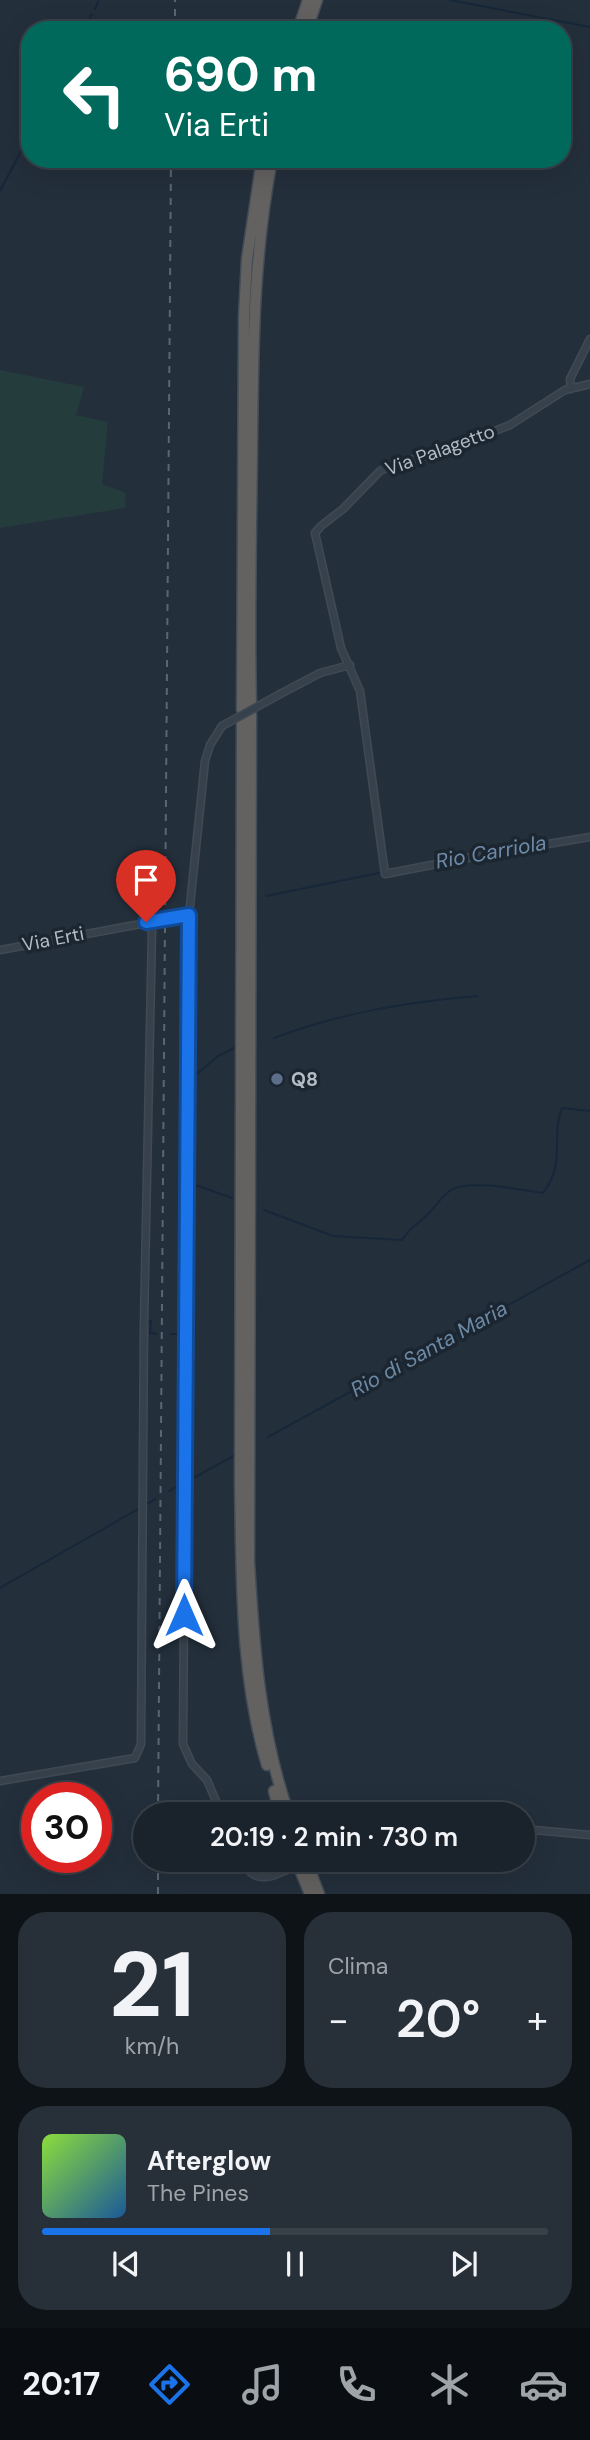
<!DOCTYPE html>
<html lang="it">
<head>
<meta charset="utf-8">
<style>
  body { margin:0; font-family:"DM Sans",sans-serif; background:#272f38; color:#f1f3f6; height:100vh; display:flex; flex-direction:column; font-size:26px; white-space:nowrap }
  * { box-sizing:border-box; margin:0 }
  p { font-size:23px; color:#9fa4a9 }
  .icon { flex:none; width:38px; height:38px; fill:none; stroke:currentColor; stroke-width:2; stroke-linecap:round; stroke-linejoin:round }
  .map { position:relative; height:1894px; overflow:hidden }
  .sheet { display:flex; flex-direction:column; gap:18px; padding:18px; background:#0e1318; flex:1 }
  .sheet>* { flex:none }
  .banner { position:absolute; left:21px; top:21px; width:550px; height:147px; border-radius:28px; box-shadow:0 7px 28px #0002,0 0 0 2px #384048; background:#00695c; color:#fff; overflow:hidden }
  .speed { position:absolute; left:21px; top:1782px; display:flex; gap:14px; font-size:35px; font-weight:700; text-align:center }
  .speed>* { display:grid; place-content:center; width:91px; height:91px; border-radius:50%; background:#1a232c; box-shadow:0 7px 28px #0002,0 0 0 2px #384048; line-height:1 }
  .speed .limit { border:10px solid #d22; background:#fff; color:#111 }
  .pin { position:absolute; display:grid; place-items:center; width:60px; height:60px; color:#fff; margin:-72px -30px; border-radius:50% 50% 50% 0; rotate:-45deg; box-shadow:0 0 7px #0007 }
  .pin .icon { rotate:45deg }
  .me { position:absolute; width:77px; margin:-38px; rotate:0deg; stroke-linejoin:round; filter:drop-shadow(0 0 5px #0008) }
  .turn { display:flex; align-items:center; gap:24px; height:147px; padding:0 28px; font-size:32px }
  .turn .icon { width:91px; height:91px; stroke-width:2.5 }
  .turn b { display:block; font-size:49px; line-height:60px }
  .big { font-size:52px; font-weight:600; line-height:1.1 }
  .sheet .card { flex:1; display:flex; flex-direction:column; justify-content:center; gap:10px; min-width:0; padding:0 24px; border-radius:28px; background:#272f38 }
  .sheet .dial { align-items:center; gap:0 }
  .dial b { font-size:91px; line-height:1 }
  .song { display:flex; align-items:center; gap:21px }
  .cover { width:84px; height:84px; border-radius:10px; background:linear-gradient(135deg,hsl(90 70% 55%),hsl(210 70% 35%)) }
  .played { height:7px; border-radius:4px; background:linear-gradient(90deg,#1a73e8 45%,#384048 45%) }
  .keys { display:flex; justify-content:space-around; direction:ltr }
  .heat { display:flex; justify-content:space-between; align-items:center; font-size:38px; direction:ltr }
  .sheet .tiles { flex:1; display:grid; gap:18px; grid-template-columns:1fr 1fr }
  .card:last-child { grid-column:span 2 }
  .trip { position:absolute; left:133px; top:1802px; width:402px; height:70px; border-radius:35px; background:#1a232c; box-shadow:0 7px 28px #0002,0 0 0 2px #384048; font-weight:600; line-height:70px; text-align:center }
  .tabs { display:flex; height:112px; justify-content:space-around; align-items:center; background:#0a0e12; color:#9fa4a9 }
  .tabs .icon { width:49px; height:49px }
  .tabs .selected { color:#1a73e8 }
  .tabs b { font-size:32px; color:#f1f3f6 }
  .map>svg:first-child { display:block }
  .green { fill:#253c3c }
  .lines { fill:none; stroke-linecap:round; stroke-linejoin:round }
  .stream { stroke:#172739; stroke-width:2 }
  .minor-casing { stroke:#404a54; stroke-width:9 }
  .trunk-casing { stroke:#424c56; stroke-width:13 }
  .minor { stroke:#37414c; stroke-width:6 }
  .trunk { stroke:#636260; stroke-width:10 }
  .rail { stroke:#596673; stroke-width:2; stroke-dasharray:7 7; stroke-linecap:butt }
  .minor-bridge-casing { stroke:#404a54; stroke-width:9; stroke-linecap:butt }
  .minor-bridge { stroke:#37414c; stroke-width:6 }
  .route-casing { stroke:#114b97; stroke-width:18 }
  .route { stroke:#1a73e8; stroke-width:12 }
  .service-dot { fill:#5c6f8a; stroke:#1c2630; stroke-width:2.5 }
  .labels { text-anchor:middle; dominant-baseline:central; stroke-width:7; stroke-linejoin:round; paint-order:stroke }
  .street-label { font-size:19px; fill:#b2bcc7; stroke:#1c2630 }
  .poi-label { font-size:19px; font-weight:bold; fill:#b2bcc7; stroke:#1c2630; text-anchor:start }
  .water-label { font-size:21px; font-style:italic; fill:#6c89a6; stroke:#1c2630 }
</style>
</head>
<body>
<div class="map">
<svg width="590" height="1894" viewBox="0 0 590 1894">
  <rect width="100%" height="100%" fill="#232f3b"/>
  <path class="green" d="M 0,370 L 84,387 L 76,415 L 108,422 L 102,484 L 126,493 L 125,508 L 0,528 Z"/>
  <g class="lines">
    <path class="stream" d="M 450,0 L 590,27
      M 95,9 L 99,0
      M 84,30 L 92,14
      M 0,191 L 30,134
      M 515,846 L 561,839
      M 266,896 L 379,873
      M 274,1038 C 340,1013 407,1002 477,996
      M 193,1184 L 232,1198
      M 264,1210 L 333,1236 L 402,1240 C 412,1225 418,1225 428,1214 C 436,1206 442,1196 451,1190 C 470,1179 522,1190 543,1193 C 567,1161 550,1139 562,1108 L 590,1111
      M 140,1320 L 151,1321 L 150,1333 L 156,1334
      M 190,1323 L 193,1322 L 193,1077 L 218,1056 L 234,1048
      M 171,1334 L 182,1334 L 182,1324 L 184,1324
      M 268,1437 L 590,1260
      M 186,1482 L 237,1454
      M 169,1491 L 181,1484
      M 145,1505 L 156,1499
      M 0,1588 L 140,1508"/>
    <defs>
      <path id="minor" d="M 590,384 L 565,390 L 510,425 L 443,452 L 394,464 L 380,471 L 343,509 L 321,526 L 315,533 L 341,648 L 360,691 L 385,874 L 483,855 L 590,837
        M 571,389 L 570,379 L 590,339
        M 282,693 L 320,673 L 350,665
        M 222,726 L 210,745 L 205,761 L 189,915 L 183,1744 L 192,1764 L 207,1780 L 222,1815
        M 0,950 L 189,915
        M 0,1781 L 135,1758 L 141,1744 L 144,1323 L 152,930 L 141,923
        M 523,1829 L 590,1835
        M 241,1860 C 250,1874 256,1880 272,1876"/>
      <path id="trunk" d="M 298,30 L 308,0
        M 307,30 L 317,0
        M 251,704 C 249,620 251,535 252,450 C 253,349 253,259 272,159
        M 242,710 L 244,316 L 247,259 L 262,159
        M 251,715 L 249,1562 C 254,1648 260,1733 289,1815
        M 242,720 L 240,1487 C 242,1580 240,1675 267,1765
        M 274,1791 L 280,1815
        M 296,1860 L 310,1894
        M 306,1860 L 319,1894"/>
    </defs>
    <use href="#minor" class="minor-casing"/>
    <use href="#trunk" class="trunk-casing"/>
    <use href="#minor" class="minor"/>
    <use href="#trunk" class="trunk"/>
    <path class="rail" d="M 175,30 L 175,0
      M 158,1815 L 171,159
      M 158,1894 L 158,1860"/>
    <defs>
      <path id="minor-bridge" d="M 222,726 L 282,693
        M 272,1876 L 312,1860"/>
    </defs>
    <use href="#minor-bridge" class="minor-bridge-casing"/>
    <use href="#minor-bridge" class="minor-bridge"/>
  </g>
  <g class="lines">
    <defs>
      <path id="route" d="M 146,922 L 189,915 L 184,1615"/>
    </defs>
    <use href="#route" class="route-casing"/>
    <use href="#route" class="route"/>
  </g>
  <circle class="service-dot" cx="277" cy="1079" r="7"/>
  <g class="labels">
    <g class="street-label">
      <text transform="translate(440 450) rotate(-20)">Via Palagetto</text>
      <text transform="translate(53 939) rotate(-11)">Via Erti</text>
    </g>
    <g class="poi-label">
      <text x="291" y="1079">Q8</text>
    </g>
    <g class="water-label">
      <text transform="translate(491 852) rotate(-10)">Rio Carriola</text>
      <text transform="translate(429 1349) rotate(-29)">Rio di Santa Maria</text>
    </g>
  </g>
</svg>
<div class="speed"><div class="limit">30</div></div>
<div class="pin" style="left:146px;top:922px;background:#d93025"><svg class="icon" aria-label="arrive" viewBox="0 0 24 24"><path d="M6 21V4h12l-3 4 3 4H6"/></svg></div>
<svg class="me" style="left:184px;top:1615px" viewBox="-20 -20 40 40"><path d="M0-17L14 15 0 8-14 15z" fill="#1a73e8" stroke="#fff" stroke-width="4"/></svg>
<div class="trip">20:19 · 2 min · 730 m</div>
<div class="banner">
<div class="turn"><svg class="icon" aria-label="left" viewBox="0 0 24 24"><path d="M17 20v-9H6M10 6l-5 5 5 5"/></svg><div><b>690 m</b>Via Erti</div></div>
</div>
</div>
<section class="sheet">
<div class="tiles">
<div class="card dial"><b>21</b><p>km/h</p></div>
<div class="card"><p>Clima</p>
<div class="heat"><a>−</a><b class="big">20°</b><a>+</a></div>
</div>
<div class="card">
<div class="song"><i class="cover"></i><div><b>Afterglow</b><p>The Pines</p></div></div>
<div class="played"></div>
<div class="keys"><svg class="icon" aria-label="previous" viewBox="0 0 24 24"><path d="M18 5L8 12l10 7zM5 5v14"/></svg><svg class="icon" aria-label="pause" viewBox="0 0 24 24"><path d="M8 5v14M16 5v14"/></svg><svg class="icon" aria-label="next" viewBox="0 0 24 24"><path d="M6 5l10 7-10 7zM19 5v14"/></svg></div>
</div>
</div>
</section>
<nav class="tabs">
<b>20:17</b>
<svg class="icon selected" aria-label="directions" viewBox="0 0 24 24"><path d="M12 3l9 9-9 9-9-9zM9 14v-3h6M13 9l2 2-2 2"/></svg>
<svg class="icon" aria-label="music" viewBox="0 0 24 24"><path d="M9 18V5l10-2v13"/><circle cx="6" cy="18" r="3"/><circle cx="16" cy="16" r="3"/></svg>
<svg class="icon" aria-label="phone" viewBox="0 0 24 24"><path d="M5 4h4l2 5-3 2q2 4 5 5l2-3 5 2v4C11 20 4 13 5 4z"/></svg>
<svg class="icon" aria-label="climate" viewBox="0 0 24 24"><path d="M12 3v18M4 7l16 10M4 17L20 7"/></svg>
<svg class="icon" aria-label="car" viewBox="0 0 24 24"><path d="M5 17H2v-5l4-1 3-4h7l3 4 3 1v5h-3M9 17h6M6 11h13"/><circle cx="7" cy="17" r="2"/><circle cx="17" cy="17" r="2"/></svg>
</nav>
</body>
</html>
